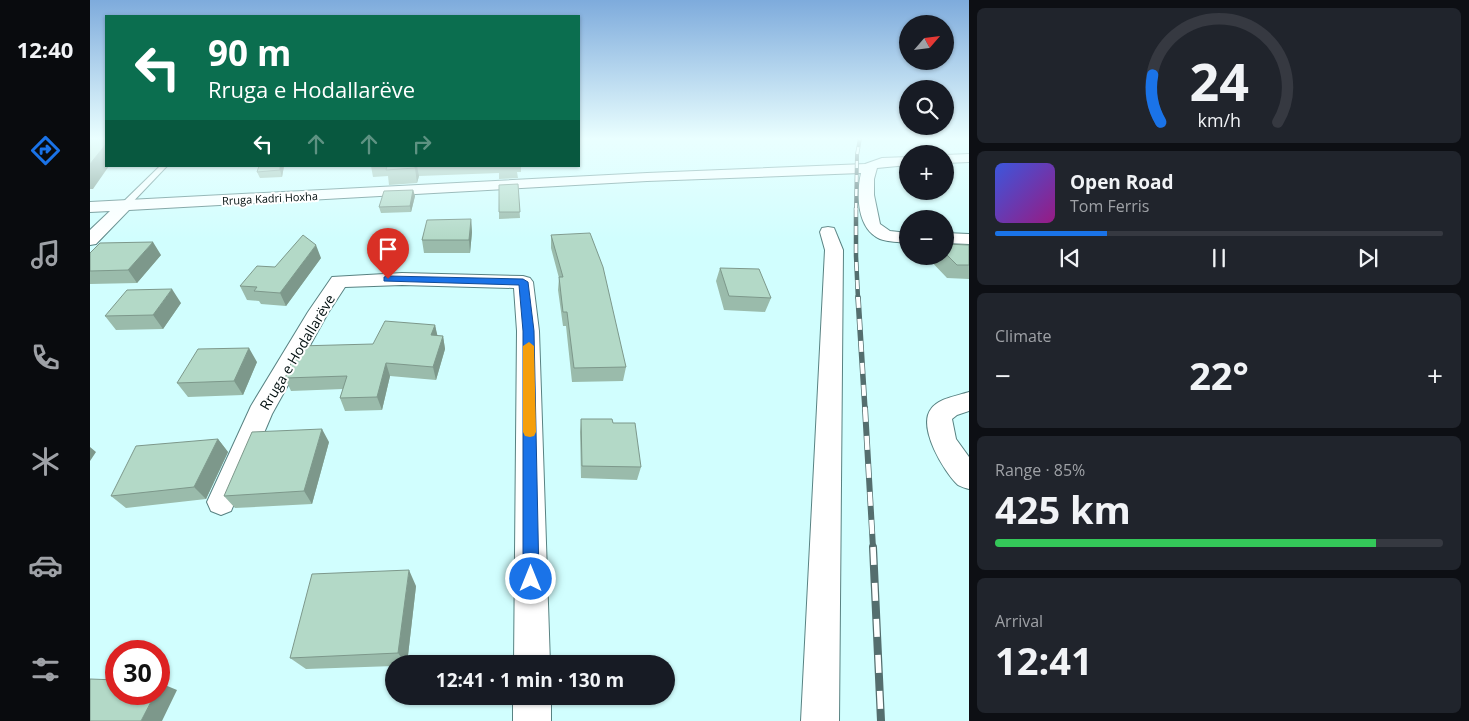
<!DOCTYPE html>
<html lang="en">
<head>
<meta charset="utf-8">
<style>
  body { margin:0; font-family:"Open Sans",sans-serif; background:#20242c; color:#f1f3f6; height:100vh; display:flex; flex-direction:column; font-size:19px; white-space:nowrap }
  * { box-sizing:border-box; margin:0 }
  p { font-size:16px; color:#9ea1a6 }
  .icon { flex:none; width:28px; height:28px; fill:none; stroke:currentColor; stroke-width:2; stroke-linecap:round; stroke-linejoin:round }
  .map { position:relative; flex:1; overflow:hidden }
  .panel { display:flex; flex-direction:column; gap:8px; padding:8px; background:#0d0f14; width:500px }
  .panel>* { flex:none }
  .hud { position:absolute; left:15px; top:15px; width:475px; height:152px; border-radius:0px; box-shadow:0 1px 4px #0004; background:#0b6e4f; color:#fff; overflow:hidden }
  .needle { width:32px; rotate:62deg }
  .controls { position:absolute; left:809px; top:15px; display:grid; gap:10px }
  .controls a { display:grid; place-items:center; width:55px; height:55px; border-radius:50%; background:#171b24; box-shadow:0 1px 4px #0004; font-size:25px }
  .speed { position:absolute; left:15px; top:640px; display:flex; gap:10px; font-size:25px; font-weight:700; text-align:center }
  .speed>* { display:grid; place-content:center; width:65px; height:65px; border-radius:50%; background:#171b24; box-shadow:0 1px 4px #0004; line-height:1 }
  .speed .limit { border:8px solid #d22; background:#fff; color:#111 }
  .pin { position:absolute; display:grid; place-items:center; width:42px; height:42px; color:#fff; margin:-51px -21px; border-radius:50% 50% 50% 0; rotate:-45deg; box-shadow:0 0 5px #0007 }
  .pin .icon { rotate:45deg }
  .me { position:absolute; width:55px; margin:-28px; rotate:0deg; stroke-linejoin:round; filter:drop-shadow(0 0 4px #0008) }
  .turn { display:flex; align-items:center; gap:18px; height:105px; padding:0 20px; font-size:22px }
  .turn .icon { width:65px; height:65px; stroke-width:2.5 }
  .turn b { display:block; font-size:35px; line-height:42px }
  .lanes { display:flex; align-items:center; height:48px; padding:0 20px; background:#0003; justify-content:center; gap:25px; direction:ltr }
  .lanes .off { opacity:.35 }
  .big { font-size:38px; font-weight:700; line-height:1.1 }
  .panel .widget { flex:1; display:flex; flex-direction:column; justify-content:center; gap:8px; min-width:0; padding:0 18px; border-radius:8px; background:#20242c }
  .panel .dial { align-items:center; gap:0 }
  .dial svg { height:130px; overflow:visible; fill:none; stroke:#363941; stroke-width:7; stroke-linecap:round; text-anchor:middle }
  .dial text { fill:#f1f3f6; stroke:none }
  .song { display:flex; align-items:center; gap:15px }
  .cover { width:60px; height:60px; border-radius:8px; background:linear-gradient(135deg,hsl(230 70% 55%),hsl(310 70% 35%)) }
  .played { height:5px; border-radius:2px; background:linear-gradient(90deg,#1a73e8 25%,#363941 25%) }
  .keys { display:flex; justify-content:space-around; direction:ltr }
  .heat { display:flex; justify-content:space-between; align-items:center; font-size:28px; direction:ltr }
  .charge { height:8px; border-radius:4px; background:linear-gradient(90deg,#34c759 85%,#363941 0) }
  .trip { position:absolute; left:295px; top:655px; width:290px; height:50px; border-radius:25px; background:#171b24; box-shadow:0 1px 4px #0004; font-weight:700; line-height:50px; text-align:center }
  main { display:flex; flex:1; min-height:0 }
  .dock { display:flex; flex-direction:column; width:90px; justify-content:space-around; align-items:center; background:#090b0e; color:#9ea1a6 }
  .dock .icon { width:35px; height:35px }
  .dock .on { color:#1a73e8 }
  .dock b { font-size:22px; color:#f1f3f6 }
  .map>svg:first-child { display:block }
  .lines { fill:none; stroke-linecap:round; stroke-linejoin:round }
  .lane-casing { stroke:#588282; stroke-width:2 }
  .street-casing { stroke:#588282; stroke-width:2 }
  .lane { fill:#fff; fill-rule:evenodd }
  .street { fill:#fff; fill-rule:evenodd }
  .rail-far4-casing { stroke:#546e6e; stroke-width:4 }
  .rail-far3-casing { stroke:#546e6e; stroke-width:4.5 }
  .rail-far2-casing { stroke:#546e6e; stroke-width:5.5 }
  .rail-far1-casing { stroke:#546e6e; stroke-width:6 }
  .rail-casing { stroke:#546e6e; stroke-width:8 }
  .rail-far4 { stroke:#fff; stroke-width:2.5; stroke-dasharray:7; stroke-linecap:butt }
  .rail-far3 { stroke:#fff; stroke-width:3; stroke-dasharray:9; stroke-linecap:butt }
  .rail-far2 { stroke:#fff; stroke-width:4; stroke-dasharray:11; stroke-linecap:butt }
  .rail-far1 { stroke:#fff; stroke-width:4.5; stroke-dasharray:14; stroke-linecap:butt }
  .rail { stroke:#fff; stroke-width:5.5; stroke-dasharray:18; stroke-linecap:butt }
  .wall { fill:#9abbab }
  .shaded-wall { fill:#7d988b }
  .building { fill:#b3d9c7; stroke:#7d988b }
  .route { fill:#1a73e8; stroke:#114b97 }
  .slow { fill:#f59e0b }
  .labels { text-anchor:middle; dominant-baseline:central; stroke-width:4; stroke-linejoin:round; paint-order:stroke }
  .far-street-label { font-size:11px; fill:#021010; stroke:#fff }
  .street-label { font-size:14px; fill:#021010; stroke:#fff }
</style>
</head>
<body>
<main>
<nav class="dock">
<b>12:40</b>
<svg class="icon on" aria-label="directions" viewBox="0 0 24 24"><path d="M12 3l9 9-9 9-9-9zM9 14v-3h6M13 9l2 2-2 2"/></svg>
<svg class="icon" aria-label="music" viewBox="0 0 24 24"><path d="M9 18V5l10-2v13"/><circle cx="6" cy="18" r="3"/><circle cx="16" cy="16" r="3"/></svg>
<svg class="icon" aria-label="phone" viewBox="0 0 24 24"><path d="M5 4h4l2 5-3 2q2 4 5 5l2-3 5 2v4C11 20 4 13 5 4z"/></svg>
<svg class="icon" aria-label="climate" viewBox="0 0 24 24"><path d="M12 3v18M4 7l16 10M4 17L20 7"/></svg>
<svg class="icon" aria-label="car" viewBox="0 0 24 24"><path d="M5 17H2v-5l4-1 3-4h7l3 4 3 1v5h-3M9 17h6M6 11h13"/><circle cx="7" cy="17" r="2"/><circle cx="17" cy="17" r="2"/></svg>
<svg class="icon" aria-label="filters" viewBox="0 0 24 24"><path d="M4 7h16M4 17h16"/><circle cx="9" cy="7" r="2"/><circle cx="15" cy="17" r="2"/></svg>
</nav>
<div class="map">
<svg width="879" height="721" viewBox="0 0 879 721">
  <rect width="100%" height="100%" fill="#d1fefe"/>
  <g class="lines">
    <defs>
      <path id="lane" d="M 70,166 L 77,166 L 37,208 L 31,208 L 31,204 Z"/>
      <path id="street" d="M 879,154 L 879,162 L 855,163 L 855,155 Z
        M 818,157 L 818,165 L 787,168 L 784,179 L 784,195 L 790,224 L 800,231 L 818,233 L 818,243 C 809,242 798,242 790,239 C 767,229 766,194 771,173 L 557,181 L 39,210 L 6,244 L 0,245 L 0,230 L 20,211 L 0,212 L 0,202 L 557,173 L 775,164 L 792,158 Z
        M 738,227 L 744,228 L 753,250 L 749,721 L 711,721 L 735,250 L 730,232 L 732,228 Z
        M 855,233 L 879,234 L 879,244 L 855,243 Z
        M 312,273 L 433,276 L 440,278 L 443,282 L 449,331 L 460,664 L 424,664 L 427,331 L 424,288 L 312,285 L 255,287 L 238,313 L 182,414 L 141,511 L 131,515 L 121,511 L 117,502 L 161,406 L 218,312 L 242,277 Z
        M 879,392 L 879,411 L 867,415 L 862,419 L 866,439 L 879,457 L 879,489 C 876,488 871,487 868,485 C 854,472 827,427 841,409 C 849,398 867,396 879,392 Z
        M 423,696 L 461,696 L 461,721 L 423,721 Z"/>
    </defs>
    <use href="#lane" class="lane-casing"/>
    <use href="#street" class="street-casing"/>
    <use href="#lane" class="lane"/>
    <use href="#street" class="street"/>
    <defs>
      <path id="rail-far4" d="M 766,210 L 767,155 L 770,138"/>
      <path id="rail-far3" d="M 766,208 L 766,256 L 768,299"/>
      <path id="rail-far2" d="M 768,297 L 775,410"/>
      <path id="rail-far1" d="M 775,408 L 783,548"/>
      <path id="rail" d="M 783,547 L 791,721"/>
    </defs>
    <use href="#rail-far4" class="rail-far4-casing"/>
    <use href="#rail-far3" class="rail-far3-casing"/>
    <use href="#rail-far2" class="rail-far2-casing"/>
    <use href="#rail-far1" class="rail-far1-casing"/>
    <use href="#rail" class="rail-casing"/>
    <use href="#rail-far4" class="rail-far4"/>
    <use href="#rail-far3" class="rail-far3"/>
    <use href="#rail-far2" class="rail-far2"/>
    <use href="#rail-far1" class="rail-far1"/>
    <use href="#rail" class="rail"/>
  </g>
  <path class="wall" d="M 169,166 L 194,166 L 192,177 L 170,178 L 167,172 Z
    M 281,166 L 431,166 L 431,172 L 427,172 L 428,178 L 409,179 L 409,173 L 329,176 L 327,183 L 299,185 L 298,176 L 283,177 Z
    M 428,184 L 430,218 L 409,219 L 409,212 Z
    M 323,190 L 325,196 L 321,212 L 291,213 L 289,207 Z
    M 381,219 L 382,232 L 380,253 L 334,253 L 332,240 Z
    M 461,235 L 536,367 L 533,381 L 482,382 L 476,326 L 473,326 L 468,290 L 469,278 L 461,248 Z
    M 855,244 L 879,245 L 879,279 L 857,278 L 837,257 L 838,256 L 855,256 Z
    M 0,253 L 71,255 L 47,283 L 0,284 Z
    M 231,258 L 196,306 L 171,304 L 169,301 L 157,300 L 150,286 L 185,267 Z
    M 630,268 L 681,298 L 675,312 L 634,310 L 626,281 Z
    M 91,303 L 73,329 L 26,330 L 15,316 Z
    M 345,325 L 347,336 L 353,336 L 355,349 L 346,380 L 300,376 L 292,410 L 255,411 L 250,398 L 253,389 L 201,391 L 195,378 L 283,344 Z
    M 167,362 L 153,395 L 98,397 L 87,383 Z
    M 491,419 L 523,423 L 551,467 L 547,480 L 491,478 L 490,432 Z
    M 128,439 L 138,452 L 116,499 L 36,508 L 21,496 Z
    M 239,442 L 222,504 L 145,508 L 134,496 Z
    M 326,586 L 317,664 L 304,664 L 304,666 L 216,669 L 200,658 Z"/>
  <path class="shaded-wall" d="M 16,144 L 16,166 L 19,166 L 3,189 L 0,189 L 0,164 Z
    M 190,166 L 194,166 L 192,177 L 190,170 Z
    M 325,166 L 327,166 L 329,176 L 327,183 L 325,168 Z
    M 323,190 L 325,196 L 321,212 L 320,206 Z
    M 381,219 L 382,232 L 380,253 L 379,240 Z
    M 63,242 L 71,255 L 47,283 L 38,270 Z
    M 226,245 L 231,258 L 196,306 L 190,293 Z
    M 82,289 L 91,303 L 73,329 L 63,315 Z
    M 345,325 L 348,338 L 341,335 Z
    M 353,336 L 355,349 L 346,380 L 343,367 Z
    M 159,348 L 167,362 L 153,395 L 144,381 Z
    M 296,363 L 300,376 L 292,410 L 287,397 Z
    M 232,429 L 239,442 L 222,504 L 214,491 Z
    M 128,439 L 138,452 L 116,499 L 104,487 Z
    M 0,447 L 6,452 L 0,461 Z
    M 319,570 L 326,586 L 317,664 L 316,664 L 308,653 Z
    M 70,683 L 87,690 L 72,721 L 51,721 L 65,694 L 69,694 L 69,685 Z"/>
  <path class="building" d="M 0,138 L 16,138 L 16,144 L 0,164 Z
    M 169,166 L 190,166 L 190,170 L 167,172 Z
    M 297,166 L 325,166 L 325,168 L 296,170 Z
    M 428,184 L 430,212 L 409,212 L 409,185 Z
    M 323,190 L 320,206 L 289,207 L 294,191 Z
    M 381,219 L 379,240 L 332,240 L 337,220 Z
    M 500,233 L 513,267 L 536,367 L 484,368 L 477,312 L 473,312 L 469,277 L 473,277 L 461,235 Z
    M 213,235 L 226,245 L 190,293 L 164,291 L 167,287 L 150,286 L 167,266 L 185,267 Z
    M 63,242 L 38,270 L 0,271 L 0,253 L 10,243 Z
    M 855,244 L 879,245 L 879,265 L 867,265 L 855,253 Z
    M 630,268 L 669,269 L 681,298 L 639,296 Z
    M 82,289 L 63,315 L 15,316 L 37,290 Z
    M 295,321 L 345,325 L 341,335 L 353,336 L 343,367 L 296,363 L 287,397 L 250,398 L 257,376 L 195,378 L 208,346 L 283,344 Z
    M 159,348 L 144,381 L 87,383 L 108,349 Z
    M 491,419 L 522,419 L 523,423 L 545,423 L 551,467 L 492,466 Z
    M 232,429 L 214,491 L 134,496 L 162,432 Z
    M 128,439 L 104,487 L 21,496 L 46,446 Z
    M 319,570 L 308,653 L 200,658 L 222,574 Z
    M 0,679 L 26,680 L 26,694 L 65,694 L 51,721 L 0,721 Z"/>
  <linearGradient id="sky" x2="0" y2="1"><stop stop-color="#7eabdc"/><stop offset="0.58" stop-color="#eaffff"/><stop offset="1" stop-color="#eaffff" stop-opacity="0"/></linearGradient>
  <rect width="879" height="239" fill="url(#sky)"/>
  <path class="route" d="M 298,276 L 433,279 L 438,282 L 444,331 L 449,579 L 447,585 L 441,587 L 435,585 L 433,579 L 433,331 L 429,285 L 294,281 L 294,277 Z"/>
  <path class="slow" d="M 439,342 L 444,346 L 446,432 L 444,436 L 440,437 L 435,436 L 433,432 L 433,346 Z"/>
  <g class="labels">
    <g class="far-street-label">
      <text transform="translate(180 198) rotate(-3)">Rruga Kadri Hoxha</text>
    </g>
    <g class="street-label">
      <text transform="translate(207 352) rotate(-59)">Rruga e Hodallarëve</text>
    </g>
  </g>
</svg>
<div class="controls">
<a><svg class="needle" viewBox="-14 -14 28 28"><path d="M0-13l5 13h-10z" fill="#e53935"/><path d="M0 13l5-13h-10z" fill="#9ea1a6"/></svg></a>
<a><svg class="icon" aria-label="search" viewBox="0 0 24 24"><circle cx="10" cy="10" r="6"/><path d="M15 15l6 6"/></svg></a>
<a>+</a>
<a>−</a>
</div>
<div class="speed"><div class="limit">30</div></div>
<div class="pin" style="left:298px;top:279px;background:#d93025"><svg class="icon" aria-label="arrive" viewBox="0 0 24 24"><path d="M6 21V4h12l-3 4 3 4H6"/></svg></div>
<svg class="me" style="left:441px;top:579px" viewBox="-20 -20 40 40"><circle r="17" fill="#1a73e8" stroke="#fff" stroke-width="3"/><path d="M0-11L8 9 0 5-8 9z" fill="#fff"/></svg>
<div class="trip">12:41 · 1 min · 130 m</div>
<div class="hud">
<div class="turn"><svg class="icon" aria-label="left" viewBox="0 0 24 24"><path d="M17 20v-9H6M10 6l-5 5 5 5"/></svg><div><b>90 m</b>Rruga e Hodallarëve</div></div>
<div class="lanes"><svg class="icon" aria-label="left" viewBox="0 0 24 24"><path d="M17 20v-9H6M10 6l-5 5 5 5"/></svg><svg class="icon off" aria-label="ahead" viewBox="0 0 24 24"><path d="M12 20V5M6 11l6-6 6 6"/></svg><svg class="icon off" aria-label="ahead" viewBox="0 0 24 24"><path d="M12 20V5M6 11l6-6 6 6"/></svg><svg class="icon off" aria-label="right" viewBox="0 0 24 24"><path d="M7 20v-9h11M14 6l5 5-5 5"/></svg></div>
</div>
</div>
<section class="panel">
<div class="widget dial"><svg viewBox="0 0 100 80">
<path d="M14 69A42 42 0 1 1 86 69"/>
<path d="M14 69A42 42 0 0 1 9 40" stroke="#1a73e8"/>
<text x="50" y="56" font-size="32" font-weight="700">24</text>
<text x="50" y="72" font-size="11">km/h</text>
</svg></div>
<div class="widget">
<div class="song"><i class="cover"></i><div><b>Open Road</b><p>Tom Ferris</p></div></div>
<div class="played"></div>
<div class="keys"><svg class="icon" aria-label="previous" viewBox="0 0 24 24"><path d="M18 5L8 12l10 7zM5 5v14"/></svg><svg class="icon" aria-label="pause" viewBox="0 0 24 24"><path d="M8 5v14M16 5v14"/></svg><svg class="icon" aria-label="next" viewBox="0 0 24 24"><path d="M6 5l10 7-10 7zM19 5v14"/></svg></div>
</div>
<div class="widget"><p>Climate</p>
<div class="heat"><a>−</a><b class="big">22°</b><a>+</a></div>
</div>
<div class="widget"><p>Range · 85%</p><b class="big">425 km</b><div class="charge"></div></div>
<div class="widget"><p>Arrival</p><b class="big">12:41</b></div>
</section>
</main>
</body>
</html>
